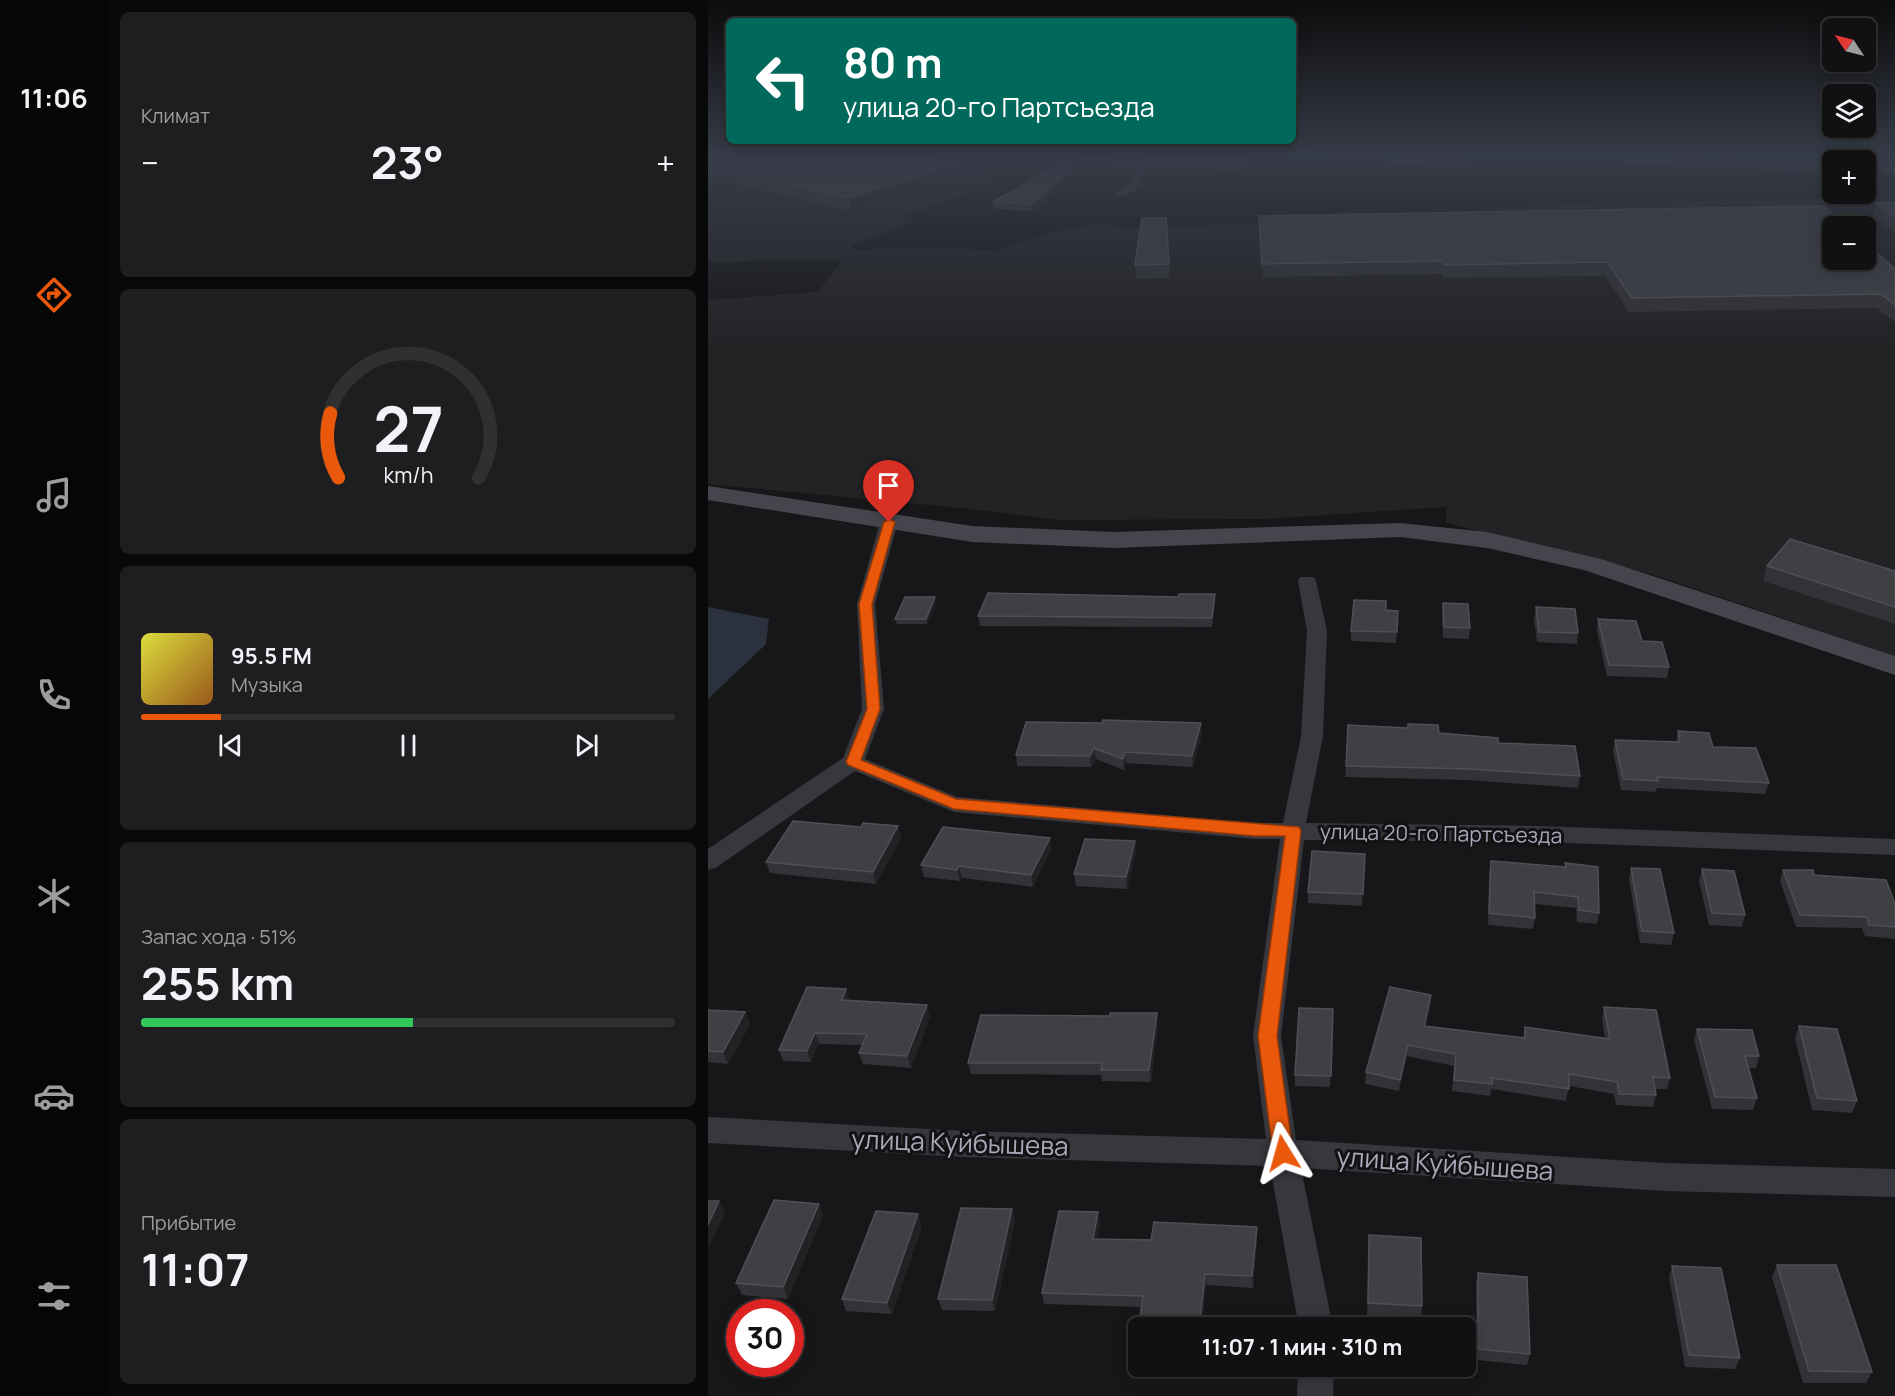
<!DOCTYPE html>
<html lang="ru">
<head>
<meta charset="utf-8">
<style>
  body { margin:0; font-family:Manrope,sans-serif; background:#1e1e20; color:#f1f3f6; height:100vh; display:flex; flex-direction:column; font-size:22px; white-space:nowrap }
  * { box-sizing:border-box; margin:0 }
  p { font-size:20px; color:#9c9d9f }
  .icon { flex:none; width:33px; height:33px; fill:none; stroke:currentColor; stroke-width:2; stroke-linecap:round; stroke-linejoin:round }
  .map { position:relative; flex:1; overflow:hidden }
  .sheet { display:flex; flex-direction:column; gap:12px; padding:12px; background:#09090a; width:600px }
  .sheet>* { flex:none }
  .hud { position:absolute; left:18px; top:18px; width:570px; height:126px; border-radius:9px; box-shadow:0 3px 15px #0003,0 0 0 2px #303032; background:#00695c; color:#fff; overflow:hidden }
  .needle { width:39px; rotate:305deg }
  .fabs { position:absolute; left:1114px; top:18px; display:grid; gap:12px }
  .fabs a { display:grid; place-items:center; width:54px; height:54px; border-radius:9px; background:#111012; box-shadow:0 3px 15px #0003,0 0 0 2px #303032; font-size:30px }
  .speed { position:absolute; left:18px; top:1299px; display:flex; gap:12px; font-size:30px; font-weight:700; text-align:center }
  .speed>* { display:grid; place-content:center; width:78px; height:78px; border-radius:50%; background:#111012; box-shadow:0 3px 15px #0003,0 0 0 2px #303032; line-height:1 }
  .speed .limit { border:9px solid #d22; background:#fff; color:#111 }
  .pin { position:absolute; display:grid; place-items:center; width:51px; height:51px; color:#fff; margin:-62px -26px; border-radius:50% 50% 50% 0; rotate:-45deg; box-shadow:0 0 6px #0007 }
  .pin .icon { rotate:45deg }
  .me { position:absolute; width:66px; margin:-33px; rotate:352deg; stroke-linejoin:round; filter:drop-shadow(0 0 4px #0008) }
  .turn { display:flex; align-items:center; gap:21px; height:126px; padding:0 18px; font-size:27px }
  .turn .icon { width:78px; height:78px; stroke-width:2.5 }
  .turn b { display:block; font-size:42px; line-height:51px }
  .big { font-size:45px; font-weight:700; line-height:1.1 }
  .sheet .tile { flex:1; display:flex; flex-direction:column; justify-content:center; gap:9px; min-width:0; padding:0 21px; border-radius:9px; background:#1e1e20 }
  .sheet .dial { align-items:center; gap:0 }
  .dial svg { height:156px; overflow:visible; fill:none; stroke:#303032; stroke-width:7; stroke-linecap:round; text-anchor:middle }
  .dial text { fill:#f1f3f6; stroke:none }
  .song { display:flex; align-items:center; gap:18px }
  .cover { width:72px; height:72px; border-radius:9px; background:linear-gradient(135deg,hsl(60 70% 55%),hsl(30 70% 35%)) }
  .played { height:6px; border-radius:3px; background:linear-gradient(90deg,#ea580c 15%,#303032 15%) }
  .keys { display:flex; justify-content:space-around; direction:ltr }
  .heat { display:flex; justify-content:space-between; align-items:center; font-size:33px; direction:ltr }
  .charge { height:9px; border-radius:4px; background:linear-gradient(90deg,#34c759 51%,#303032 0) }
  .trip { position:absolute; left:420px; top:1317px; width:348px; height:60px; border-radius:9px; background:#111012; box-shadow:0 3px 15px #0003,0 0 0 2px #303032; font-weight:700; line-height:60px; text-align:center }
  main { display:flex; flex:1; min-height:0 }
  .menu { display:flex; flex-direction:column; width:108px; justify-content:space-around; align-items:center; background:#070607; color:#9c9d9f }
  .menu .icon { width:42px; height:42px }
  .menu .selected { color:#ea580c }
  .menu b { font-size:27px; color:#f1f3f6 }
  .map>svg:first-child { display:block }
  .built { fill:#232225; fill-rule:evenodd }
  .water { fill:#2b313d }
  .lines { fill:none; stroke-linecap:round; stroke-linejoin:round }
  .street { fill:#37373e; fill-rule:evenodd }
  .secondary { fill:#45454e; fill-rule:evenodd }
  .wall { fill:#333236 }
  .shaded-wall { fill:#222124 }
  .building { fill:#3f3f44; stroke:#504f56; stroke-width:1.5 }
  .route { fill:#ea580c; stroke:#983908; stroke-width:1.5 }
  .labels { text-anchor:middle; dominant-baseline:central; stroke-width:6; stroke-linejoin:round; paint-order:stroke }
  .street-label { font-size:21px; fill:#a7a9b9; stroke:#121113 }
  .near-street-label { font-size:26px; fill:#a7a9b9; stroke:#121113 }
</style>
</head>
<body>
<main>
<nav class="menu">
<b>11:06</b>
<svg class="icon selected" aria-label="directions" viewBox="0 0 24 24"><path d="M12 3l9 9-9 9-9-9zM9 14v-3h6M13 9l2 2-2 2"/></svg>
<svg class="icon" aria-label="music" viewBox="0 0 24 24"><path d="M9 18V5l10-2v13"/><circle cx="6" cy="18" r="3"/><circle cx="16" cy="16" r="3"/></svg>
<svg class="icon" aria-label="phone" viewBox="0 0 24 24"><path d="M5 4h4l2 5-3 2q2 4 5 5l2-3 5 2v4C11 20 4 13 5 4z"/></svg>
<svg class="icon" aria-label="climate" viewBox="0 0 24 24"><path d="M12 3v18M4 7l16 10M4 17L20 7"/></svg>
<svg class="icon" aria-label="car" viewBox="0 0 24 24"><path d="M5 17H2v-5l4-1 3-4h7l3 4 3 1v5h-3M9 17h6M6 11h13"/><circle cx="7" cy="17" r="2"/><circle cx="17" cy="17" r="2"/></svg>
<svg class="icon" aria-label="filters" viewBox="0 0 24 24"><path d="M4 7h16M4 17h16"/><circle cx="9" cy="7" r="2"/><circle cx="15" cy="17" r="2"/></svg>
</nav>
<section class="sheet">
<div class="tile"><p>Климат</p>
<div class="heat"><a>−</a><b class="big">23°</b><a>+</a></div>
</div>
<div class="tile dial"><svg viewBox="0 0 100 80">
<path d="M14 69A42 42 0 1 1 86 69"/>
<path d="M14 69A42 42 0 0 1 10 36" stroke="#ea580c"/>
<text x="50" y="56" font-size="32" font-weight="700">27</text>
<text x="50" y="72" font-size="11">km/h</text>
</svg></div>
<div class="tile">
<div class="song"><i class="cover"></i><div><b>95.5 FM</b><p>Музыка</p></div></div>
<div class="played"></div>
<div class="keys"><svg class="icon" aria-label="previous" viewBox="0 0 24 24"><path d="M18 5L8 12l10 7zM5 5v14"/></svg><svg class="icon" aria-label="pause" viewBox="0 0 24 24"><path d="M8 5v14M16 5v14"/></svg><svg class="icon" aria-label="next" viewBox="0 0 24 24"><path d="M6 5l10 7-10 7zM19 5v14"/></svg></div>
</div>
<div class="tile"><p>Запас хода · 51%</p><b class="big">255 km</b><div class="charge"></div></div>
<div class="tile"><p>Прибытие</p><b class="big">11:07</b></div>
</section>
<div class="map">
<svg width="1187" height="1396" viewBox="0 0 1187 1396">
  <rect width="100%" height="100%" fill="#171618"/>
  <path class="built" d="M 0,156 L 250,163 L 295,172 L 257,195 L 192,217 L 208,221 L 145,245 L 143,250 L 232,247 L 289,251 L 340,233 L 392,223 L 417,228 L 592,223 L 873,203 L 883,205 L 910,205 L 911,202 L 1187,196 L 1187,656 L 940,573 L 738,523 L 738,507 L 557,519 L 351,520 L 252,508 L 0,484 L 0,300 L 110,292 L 135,259 L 0,262 ZM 1125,226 L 1158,226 L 1158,260 L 1125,260 Z"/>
  <path class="water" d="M 0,607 L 61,619 L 58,644 L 0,699 Z"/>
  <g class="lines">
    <path class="street" d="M 361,156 L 393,156 L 434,161 L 436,156 L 446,156 L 427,191 L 410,197 L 405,194 L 419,187 L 431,166 L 365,159 Z
      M 181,517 L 187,518 L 190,522 L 167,604 L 176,709 L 157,759 L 249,797 L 547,823 L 575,823 L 593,736 L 599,631 L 590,581 L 592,577 L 606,577 L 608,581 L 619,631 L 615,736 L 598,823 L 831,826 L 1187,839 L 1187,855 L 831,842 L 596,840 L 573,1036 L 588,1140 L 957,1163 L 1187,1169 L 1187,1197 L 957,1191 L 593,1168 L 625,1328 L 591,1328 L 562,1166 L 257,1157 L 0,1143 L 0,1117 L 257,1131 L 558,1139 L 545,1036 L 572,839 L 547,839 L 246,812 L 147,771 L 9,867 L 0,870 L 0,849 L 135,758 L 154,709 L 149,604 L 172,522 L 175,518 Z
      M 590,1366 L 626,1366 L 625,1396 L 589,1396 Z"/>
    <path class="secondary" d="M 898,156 L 1125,163 L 1125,171 L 971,167 L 904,160 Z
      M 1158,164 L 1187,165 L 1187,173 L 1158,172 Z
      M 0,486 L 264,526 L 406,532 L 692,523 L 779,532 L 893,559 L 1187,656 L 1187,675 L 876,570 L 779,548 L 692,537 L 406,548 L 264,542 L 0,500 Z"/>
  </g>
  <path class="wall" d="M 0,156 L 231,171 L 232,181 L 143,211 L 27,184 Z
    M 415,156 L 434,156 L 433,159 Z
    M 548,156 L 530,172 L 444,165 L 444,161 Z
    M 566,156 L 763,156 L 758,168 L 722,167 L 676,162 Z
    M 367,172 L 325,211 L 286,209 L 285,202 Z
    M 1187,202 L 1187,233 L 1165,215 L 1168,203 Z
    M 551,216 L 1187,269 L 1187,322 L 1169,308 L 921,312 L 897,276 L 735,278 L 734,274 L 555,277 Z
    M 458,218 L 462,278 L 428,279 L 427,265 Z
    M 1059,566 L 1187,571 L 1187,624 L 1055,581 Z
    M 227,597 L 228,603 L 219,624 L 189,624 L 187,619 Z
    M 507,603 L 504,627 L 272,626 L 270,616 Z
    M 735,603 L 762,628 L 761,639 L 735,638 L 734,614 Z
    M 828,607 L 870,633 L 869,644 L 829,642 L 826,618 Z
    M 678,610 L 690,611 L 688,643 L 643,641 L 643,631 Z
    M 890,619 L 934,641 L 961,667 L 959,678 L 899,676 L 889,630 Z
    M 394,723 L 493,723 L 494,733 L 485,767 L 418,763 L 416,770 L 388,759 L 383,767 L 309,766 L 308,755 Z
    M 970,731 L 1005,747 L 1061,783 L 1057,794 L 949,788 L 948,792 L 913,790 L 905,751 L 907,740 L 968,742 Z
    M 731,733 L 790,743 L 872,776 L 870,788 L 760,780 L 637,777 L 638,766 Z
    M 190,826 L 193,838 L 168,884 L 62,873 L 58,862 L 153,827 Z
    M 342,838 L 343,850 L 325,887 L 254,878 L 252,881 L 216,877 L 213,865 Z
    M 428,852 L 419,889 L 368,886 L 366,874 Z
    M 657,854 L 654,906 L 600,903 L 600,892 Z
    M 783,861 L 857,867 L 857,863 L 891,913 L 889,924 L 869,922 L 868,908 L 826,904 L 827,918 L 825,929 L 780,925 L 781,872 Z
    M 923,868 L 966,933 L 963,945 L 932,943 L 921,879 Z
    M 994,869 L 1037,915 L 1034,927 L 1001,925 L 991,881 Z
    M 1075,870 L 1106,875 L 1187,904 L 1187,939 L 1157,936 L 1154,928 L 1088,927 L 1072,881 Z
    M 138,989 L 142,1000 L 219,1005 L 222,1017 L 203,1068 L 155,1064 L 151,1053 L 154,1045 L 111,1044 L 103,1062 L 75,1061 L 71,1050 Z
    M 723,995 L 722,1007 L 718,1026 L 815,1038 L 817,1027 L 897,1038 L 894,1019 L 896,1007 L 962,1078 L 959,1089 L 947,1089 L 948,1095 L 945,1107 L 908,1105 L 906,1094 L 861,1086 L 858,1101 L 783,1089 L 782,1096 L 744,1091 L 746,1066 L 699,1056 L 691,1091 L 657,1084 L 658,1072 Z
    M 625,1009 L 622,1087 L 587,1086 L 587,1075 Z
    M 0,1010 L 37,1012 L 42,1024 L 20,1064 L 0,1062 Z
    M 450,1025 L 443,1082 L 394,1081 L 393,1075 L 263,1074 L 260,1063 Z
    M 1091,1026 L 1149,1101 L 1144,1113 L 1104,1110 L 1087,1038 Z
    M 989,1029 L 1051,1056 L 1048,1068 L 1041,1068 L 1049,1098 L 1045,1110 L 1004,1109 L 986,1040 Z
    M 111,1204 L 115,1215 L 80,1299 L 34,1295 L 28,1283 Z
    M 304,1209 L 307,1221 L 287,1311 L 234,1310 L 230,1299 Z
    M 392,1224 L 389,1239 L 443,1240 L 549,1227 L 549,1238 L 545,1288 L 498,1285 L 494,1328 L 433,1328 L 432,1317 L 433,1307 L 336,1304 L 334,1293 Z
    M 214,1226 L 184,1314 L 138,1311 L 134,1299 Z
    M 661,1247 L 714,1306 L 713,1317 L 659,1315 Z
    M 1069,1265 L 1164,1372 L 1158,1383 L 1095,1383 L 1064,1277 Z
    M 964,1266 L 1032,1358 L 1027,1369 L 977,1367 L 961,1277 Z
    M 770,1273 L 822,1354 L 819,1365 L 769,1360 L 768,1284 Z"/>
  <path class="shaded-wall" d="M 235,156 L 266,156 L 231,171 L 232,181 L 143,211 L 141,198 L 212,165 Z
    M 543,156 L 548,156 L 530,172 L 530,168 Z
    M 366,166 L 367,172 L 325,211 L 324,204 Z
    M 24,171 L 27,184 L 0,191 L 0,178 Z
    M 507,594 L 507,603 L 504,627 L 504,618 Z
    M 227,597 L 228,603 L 219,624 L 218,619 Z
    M 493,723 L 494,733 L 485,767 L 484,756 Z
    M 386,748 L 388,759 L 383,767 L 382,756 Z
    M 417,752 L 418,763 L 416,770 L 415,759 Z
    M 190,826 L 193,838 L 168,884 L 165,872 Z
    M 342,838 L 343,850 L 325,887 L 323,875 Z
    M 427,841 L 428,852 L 419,889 L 418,877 Z
    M 251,866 L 254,878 L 252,881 L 249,870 Z
    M 138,989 L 142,1000 L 134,1000 Z
    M 723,995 L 722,1007 L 715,1037 L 716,1026 Z
    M 219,1005 L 222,1017 L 203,1068 L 199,1056 Z
    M 37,1012 L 42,1024 L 20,1064 L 15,1052 Z
    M 449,1013 L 450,1025 L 443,1082 L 441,1070 Z
    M 107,1033 L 111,1044 L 103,1062 L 99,1051 Z
    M 700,1045 L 699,1056 L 691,1091 L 692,1080 Z
    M 11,1201 L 17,1213 L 0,1249 L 0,1225 Z
    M 111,1204 L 115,1215 L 80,1299 L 75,1287 Z
    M 304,1209 L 307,1221 L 287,1311 L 284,1300 Z
    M 390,1212 L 392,1224 L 387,1251 L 385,1239 Z
    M 210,1214 L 214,1226 L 184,1314 L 179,1303 Z
    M 549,1227 L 549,1238 L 545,1288 L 544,1276 Z
    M 497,1274 L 498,1285 L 494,1328 L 493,1328 L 492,1320 Z"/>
  <path class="building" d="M 0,156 L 235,156 L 212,165 L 230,169 L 141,198 L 24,171 L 0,178 Z
    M 446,156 L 543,156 L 530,168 L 444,161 Z
    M 642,156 L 761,156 L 758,164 L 722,163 L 676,158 Z
    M 361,159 L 366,166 L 324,204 L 285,202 Z
    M 1187,202 L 1187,217 L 1168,203 Z
    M 1115,206 L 1138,226 L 1125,226 L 1125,260 L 1158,260 L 1158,244 L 1187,269 L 1187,305 L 1173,294 L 924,298 L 899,262 L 736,265 L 734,261 L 554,264 L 551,216 Z
    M 434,218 L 458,218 L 461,264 L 427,265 Z
    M 1082,539 L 1187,571 L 1187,607 L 1059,566 Z
    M 280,593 L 470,597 L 471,594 L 507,594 L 504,618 L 270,616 Z
    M 197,597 L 227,597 L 218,619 L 187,619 Z
    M 646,600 L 678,601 L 678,610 L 690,611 L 689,632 L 643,631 Z
    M 735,603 L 760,604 L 762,628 L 736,627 Z
    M 828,607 L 867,609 L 870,633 L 831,632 Z
    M 890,619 L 928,621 L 934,641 L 954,642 L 961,667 L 901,665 Z
    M 395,720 L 493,723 L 484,756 L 417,752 L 415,759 L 386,748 L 382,756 L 308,755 L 318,722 L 394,723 Z
    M 700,724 L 730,725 L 731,733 L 790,738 L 790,743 L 867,746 L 872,776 L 762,769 L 638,766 L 640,725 L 700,728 Z
    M 970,731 L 1001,733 L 1005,747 L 1048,748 L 1061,783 L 949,777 L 950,781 L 915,779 L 907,740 L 972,742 Z
    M 85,821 L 153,827 L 155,823 L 190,826 L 165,872 L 58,862 Z
    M 235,827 L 342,838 L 323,875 L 251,866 L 249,870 L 213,865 Z
    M 377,839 L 427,841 L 418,877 L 366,874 Z
    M 604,851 L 657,854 L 655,894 L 600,892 Z
    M 783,861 L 858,867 L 857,863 L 890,867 L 891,913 L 871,910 L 870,897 L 826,892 L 827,918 L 781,913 Z
    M 923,868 L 952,869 L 966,933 L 934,931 Z
    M 994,869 L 1026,871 L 1037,915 L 1004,913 Z
    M 1075,870 L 1105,870 L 1106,875 L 1178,880 L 1187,904 L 1187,927 L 1161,925 L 1159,917 L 1092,915 Z
    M 99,987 L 138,989 L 134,1000 L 219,1005 L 199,1056 L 151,1053 L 159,1034 L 107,1033 L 99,1051 L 71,1050 Z
    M 682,987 L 723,995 L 716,1026 L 817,1038 L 817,1027 L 902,1039 L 896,1007 L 948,1010 L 962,1078 L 945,1077 L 948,1095 L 911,1094 L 909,1082 L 861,1074 L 861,1089 L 784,1078 L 784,1084 L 746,1080 L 748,1054 L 700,1045 L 692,1080 L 658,1072 Z
    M 591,1008 L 625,1009 L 623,1076 L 587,1075 Z
    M 0,1010 L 37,1012 L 15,1052 L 0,1051 Z
    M 402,1013 L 449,1013 L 441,1070 L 393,1070 L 394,1063 L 260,1063 L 273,1015 L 402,1016 Z
    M 1091,1026 L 1129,1029 L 1149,1101 L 1109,1098 Z
    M 989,1029 L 1044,1030 L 1051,1056 L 1037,1056 L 1049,1098 L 1007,1097 Z
    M 66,1200 L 111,1204 L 75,1287 L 28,1283 Z
    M 0,1201 L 11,1201 L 0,1225 Z
    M 253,1208 L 304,1209 L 284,1300 L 230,1299 Z
    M 168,1211 L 210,1214 L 179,1303 L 134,1299 Z
    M 351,1211 L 390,1212 L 385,1239 L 443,1240 L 446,1222 L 549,1227 L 544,1276 L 497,1274 L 492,1320 L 432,1317 L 435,1296 L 334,1293 Z
    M 661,1235 L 713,1238 L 714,1306 L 660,1303 Z
    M 1069,1265 L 1128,1265 L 1164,1372 L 1101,1371 Z
    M 964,1266 L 1013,1268 L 1032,1358 L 981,1355 Z
    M 770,1273 L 819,1277 L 822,1354 L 770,1349 Z"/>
  <linearGradient id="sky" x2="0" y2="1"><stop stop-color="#0d0c0d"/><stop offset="0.44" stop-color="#363c48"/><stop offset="1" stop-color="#363c48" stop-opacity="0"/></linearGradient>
  <rect width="1187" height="352" fill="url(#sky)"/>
  <path class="route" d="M 181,519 L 187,522 L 164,604 L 172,709 L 153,760 L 248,799 L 591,827 L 593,831 L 569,1036 L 585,1153 L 582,1159 L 575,1162 L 568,1159 L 565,1153 L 550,1036 L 577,836 L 547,836 L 246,809 L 140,765 L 138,762 L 159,709 L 151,604 L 176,522 Z"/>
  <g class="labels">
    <g class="street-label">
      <text transform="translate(733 833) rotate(1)">улица 20-го Партсъезда</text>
    </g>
    <g class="near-street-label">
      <text transform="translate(252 1142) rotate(2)">улица Куйбышева</text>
      <text transform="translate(737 1163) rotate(4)">улица Куйбышева</text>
    </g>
  </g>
</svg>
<div class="fabs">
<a><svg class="needle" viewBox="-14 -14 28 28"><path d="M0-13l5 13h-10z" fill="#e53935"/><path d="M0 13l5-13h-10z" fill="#9c9d9f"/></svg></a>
<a><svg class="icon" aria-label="layers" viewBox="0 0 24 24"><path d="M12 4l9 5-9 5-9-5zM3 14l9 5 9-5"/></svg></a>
<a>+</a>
<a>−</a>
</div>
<div class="speed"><div class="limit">30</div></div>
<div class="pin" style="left:181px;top:522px;background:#d93025"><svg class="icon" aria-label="arrive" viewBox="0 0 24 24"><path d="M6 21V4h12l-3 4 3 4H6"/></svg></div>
<svg class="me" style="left:575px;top:1153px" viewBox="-20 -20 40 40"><path d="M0-17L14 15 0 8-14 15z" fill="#ea580c" stroke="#fff" stroke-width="4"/></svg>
<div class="trip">11:07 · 1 мин · 310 m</div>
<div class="hud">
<div class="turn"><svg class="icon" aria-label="left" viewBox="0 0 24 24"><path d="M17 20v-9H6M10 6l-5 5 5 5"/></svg><div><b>80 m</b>улица 20-го Партсъезда</div></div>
</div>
</div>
</main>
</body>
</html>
